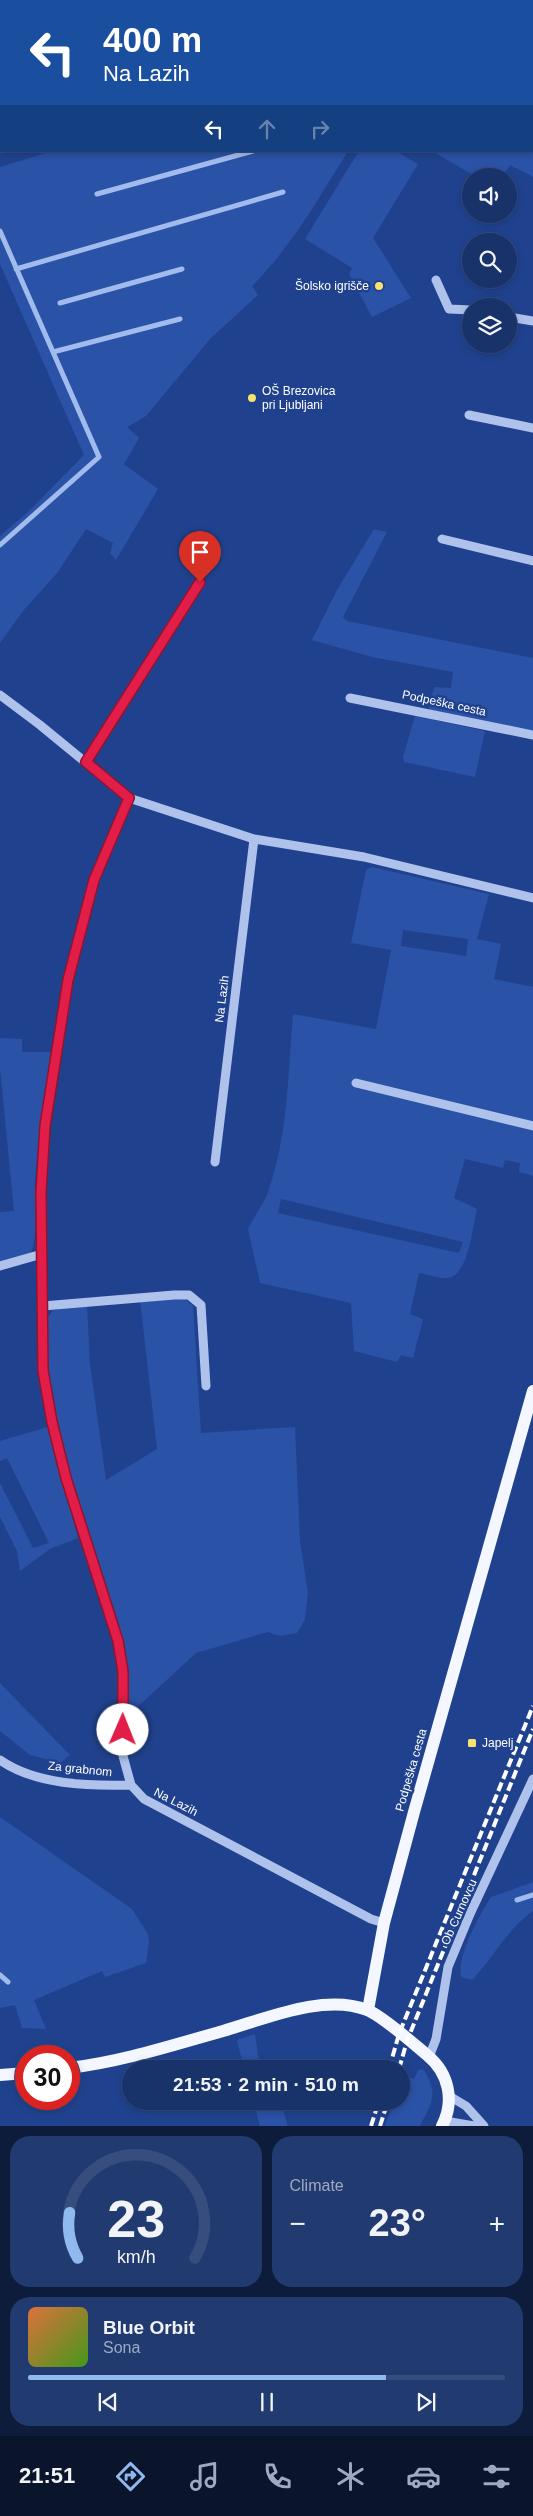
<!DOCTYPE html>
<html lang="en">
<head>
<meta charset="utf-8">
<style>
  body { margin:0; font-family:Arial,sans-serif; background:#213a70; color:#f1f3f6; height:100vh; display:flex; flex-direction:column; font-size:19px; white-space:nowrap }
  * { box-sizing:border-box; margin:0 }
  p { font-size:16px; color:#9faac1 }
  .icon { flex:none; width:28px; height:28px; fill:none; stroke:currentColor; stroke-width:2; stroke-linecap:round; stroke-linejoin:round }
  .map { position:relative; height:2126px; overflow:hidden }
  .drawer { display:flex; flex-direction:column; gap:10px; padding:10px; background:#0d1c3a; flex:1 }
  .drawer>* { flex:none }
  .hud { position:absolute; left:0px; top:0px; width:534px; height:152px; box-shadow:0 2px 8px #0003,0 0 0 1px #364d7e; background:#1a4fa0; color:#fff; overflow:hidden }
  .buttons { position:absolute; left:462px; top:168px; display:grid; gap:10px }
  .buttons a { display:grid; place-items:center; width:55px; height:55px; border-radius:50%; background:#18326a; box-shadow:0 2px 8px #0003,0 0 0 1px #364d7e; font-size:25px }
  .speed { position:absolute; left:15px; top:2045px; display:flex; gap:10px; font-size:25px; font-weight:700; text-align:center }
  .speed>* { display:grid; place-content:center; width:65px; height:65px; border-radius:50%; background:#18326a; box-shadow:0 2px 8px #0003,0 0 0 1px #364d7e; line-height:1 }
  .speed .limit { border:8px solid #d22; background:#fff; color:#111 }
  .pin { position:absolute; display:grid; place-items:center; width:42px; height:42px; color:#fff; margin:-51px -21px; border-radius:50% 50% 50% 0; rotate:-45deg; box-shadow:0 0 5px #0007 }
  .pin .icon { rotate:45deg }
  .me { position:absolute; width:55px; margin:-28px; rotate:1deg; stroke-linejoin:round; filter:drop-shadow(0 0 4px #0008) }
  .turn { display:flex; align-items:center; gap:18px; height:105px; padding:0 20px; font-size:22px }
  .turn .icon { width:65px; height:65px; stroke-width:2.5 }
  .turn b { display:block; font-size:35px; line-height:42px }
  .lanes { display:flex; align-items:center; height:48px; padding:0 20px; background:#0003; justify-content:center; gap:25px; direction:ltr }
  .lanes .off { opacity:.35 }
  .big { font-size:38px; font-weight:700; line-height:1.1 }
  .drawer .tile { flex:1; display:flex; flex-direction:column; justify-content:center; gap:8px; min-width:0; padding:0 18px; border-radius:20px; background:#213a70 }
  .drawer .dial { align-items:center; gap:0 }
  .dial svg { height:130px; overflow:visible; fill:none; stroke:#364d7e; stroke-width:7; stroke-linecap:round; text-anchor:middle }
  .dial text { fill:#f1f3f6; stroke:none }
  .song { display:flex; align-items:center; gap:15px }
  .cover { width:60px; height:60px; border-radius:8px; background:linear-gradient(135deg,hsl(20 70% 55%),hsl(100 70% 35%)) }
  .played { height:5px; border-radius:2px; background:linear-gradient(90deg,#90b9f0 75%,#364d7e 75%) }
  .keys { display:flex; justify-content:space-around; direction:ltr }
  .heat { display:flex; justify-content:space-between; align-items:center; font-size:28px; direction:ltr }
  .drawer .tiles { flex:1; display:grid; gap:10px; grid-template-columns:1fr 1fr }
  .tile:last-child { grid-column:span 2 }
  .trip { position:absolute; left:122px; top:2060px; width:288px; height:50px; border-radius:25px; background:#18326a; box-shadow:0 2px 8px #0003,0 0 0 1px #364d7e; font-weight:700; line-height:50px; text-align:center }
  .dock { display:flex; height:80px; justify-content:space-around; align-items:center; background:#0a142a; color:#9faac1 }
  .dock .icon { width:35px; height:35px }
  .dock .on { color:#90b9f0 }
  .dock b { font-size:22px; color:#f1f3f6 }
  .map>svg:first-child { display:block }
  .green { fill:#2a52a6; fill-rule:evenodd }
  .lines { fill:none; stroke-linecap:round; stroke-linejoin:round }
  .stream { stroke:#a2bbed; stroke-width:5 }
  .minor { stroke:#aec2ec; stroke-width:9 }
  .major { stroke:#f4f7ff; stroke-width:12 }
  .rail { stroke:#fff; stroke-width:4; stroke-dasharray:9 4; stroke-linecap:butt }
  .route-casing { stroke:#92132f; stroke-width:12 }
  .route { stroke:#e11d48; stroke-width:9 }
  .poi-dot { fill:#f9e36f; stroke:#20428e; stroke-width:2 }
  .labels { text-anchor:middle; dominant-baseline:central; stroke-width:5; stroke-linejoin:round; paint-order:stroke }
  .poi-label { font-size:12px; fill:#fff; stroke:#20428e; text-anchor:start }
  .street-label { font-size:12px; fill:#fff; stroke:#20428e }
</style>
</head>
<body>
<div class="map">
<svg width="533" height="2126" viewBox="0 0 533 2126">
  <rect width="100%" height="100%" fill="#20428e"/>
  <path class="green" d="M 0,0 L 415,0 L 415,1 L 1,1 L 0,131 Z
    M 528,0 L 533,0 L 533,177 L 510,165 L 503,176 L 475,176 L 437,154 L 439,151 L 532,151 L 532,1 Z
    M 52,151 L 348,151 C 318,199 292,246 252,286 L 258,295 L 210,339 L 146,416 L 127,427 L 139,438 L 124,464 L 158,489 L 116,560 L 110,553 L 113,543 L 86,529 L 58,572 L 23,611 L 0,643 L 0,536 L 29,511 L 84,455 L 0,264 L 0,167 Z
    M 359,151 L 396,151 L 418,164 L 373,238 L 411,298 L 372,317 L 349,274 L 352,268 L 305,239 Z
    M 374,529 L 387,532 L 343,617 L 347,621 L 533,658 L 533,732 L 429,710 L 430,698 L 435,687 L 451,688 L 453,672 L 372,657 L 312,640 L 337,590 Z
    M 415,716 L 485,731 L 475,777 L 404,762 L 403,757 Z
    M 372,867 L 489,894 L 477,939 L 501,944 L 494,979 L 533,987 L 533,1176 L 519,1172 L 520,1163 L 505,1160 L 503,1168 L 465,1159 L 454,1198 L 477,1209 C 473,1225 468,1278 447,1278 C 438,1279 428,1274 419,1273 L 410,1314 L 423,1319 L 413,1358 L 401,1355 L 397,1362 L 354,1351 L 351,1303 L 260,1283 L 248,1229 C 254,1217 263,1205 268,1192 C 288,1136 288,1073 293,1014 L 376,1029 L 391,950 L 351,943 L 366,870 ZM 403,930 L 468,939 L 466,956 L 401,946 ZM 281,1199 L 463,1242 L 459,1253 L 278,1213 Z
    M 0,1038 L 22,1039 L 22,1052 L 51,1052 C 44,1095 38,1137 35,1181 C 34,1205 39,1231 31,1253 L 0,1261 L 0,1212 L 14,1211 L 0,1068 Z
    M 185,1299 L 193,1306 L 201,1433 L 295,1427 L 300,1542 L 308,1593 L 305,1619 L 297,1633 L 280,1636 L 268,1632 L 196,1653 L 132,1712 L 129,1711 L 129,1671 L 123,1641 L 73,1485 L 56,1417 L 47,1367 L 47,1319 L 53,1310 L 87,1305 L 90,1364 L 106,1480 L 157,1449 L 140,1300 Z
    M 48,1427 L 78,1538 L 50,1549 L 20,1571 L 17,1551 L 0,1517 L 0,1483 L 33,1548 L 49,1543 L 7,1458 L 0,1461 L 0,1441 Z
    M 0,1683 L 70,1755 L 60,1763 L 30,1755 L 0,1731 Z
    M 0,1817 L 132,1909 L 148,1934 L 149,1942 L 146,1963 L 105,1977 L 102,1971 L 34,2000 L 46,2029 L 22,2028 L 15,2005 L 0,2008 Z
    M 533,1882 L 533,1911 C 508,1928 493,1958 472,1980 L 461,1977 C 457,1955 479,1916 491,1897 Z
    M 255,2034 L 260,2069 L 244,2069 L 237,2040 Z
    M 419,2069 L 424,2070 C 439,2095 432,2102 420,2126 L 385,2126 L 394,2101 L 401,2101 L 403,2075 L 414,2079 Z
    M 253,2101 L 277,2101 L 283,2110 L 288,2126 L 260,2126 Z"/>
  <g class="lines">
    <path class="stream" d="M 99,1 L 104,0
      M 269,1 L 273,0
      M 0,30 L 1,29
      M 0,81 L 1,81
      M 0,126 L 1,126
      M 97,194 L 253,151
      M 0,231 L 99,457 L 0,545
      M 16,269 L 283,192
      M 60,303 L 182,269
      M 53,352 L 180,319
      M 517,1900 L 533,1895
      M 0,1975 L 8,1982"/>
    <path class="minor" d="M 436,280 L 449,309 L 471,310
      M 509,317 L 533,321
      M 469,415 L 533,428
      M 442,539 L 533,561
      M 0,695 L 40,725 L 129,798
      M 350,698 L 533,735
      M 86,761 L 200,582
      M 356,1083 L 533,1126
      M 215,1162 L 254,839
      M 0,1266 L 42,1254
      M 43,1306 L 174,1295 L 189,1295 L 201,1305 L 206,1386
      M 0,1760 C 36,1785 88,1786 131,1785
      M 384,1923 L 371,1919 L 144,1799 L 131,1785 L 123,1756 L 123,1672 L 118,1641 L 66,1478 L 52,1422 L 43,1371 L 41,1192 L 45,1126 L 68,980 L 94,880 L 129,798 L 254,839 L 364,857 L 533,898
      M 429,2057 L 436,2039 L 448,1967 L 470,1914 L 533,1779
      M 451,2097 L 466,2106 L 484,2126
      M 445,2121 L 474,2126"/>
    <path class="major" d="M 368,2010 L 384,1923 L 414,1812 L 533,1391
      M 69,2068 C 121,2062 173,2045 223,2031 C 265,2019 324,1993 367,2010 C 381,2015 414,2044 427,2055 C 449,2073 455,2101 442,2126
      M 0,2075 L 26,2073"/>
    <path class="rail" d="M 389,2069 L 399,2034 L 533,1706
      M 399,2069 L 407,2041 L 533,1729
      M 371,2126 L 379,2101
      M 380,2126 L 388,2101"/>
  </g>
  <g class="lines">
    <defs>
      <path id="route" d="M 123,1730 L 123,1672 L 118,1641 L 66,1478 L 52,1422 L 43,1371 L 41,1192 L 45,1126 L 68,980 L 94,880 L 129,798 L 86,762 L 200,582"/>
    </defs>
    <use href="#route" class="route-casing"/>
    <use href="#route" class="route"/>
  </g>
  <g class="poi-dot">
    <circle cx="379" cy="286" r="5"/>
    <circle cx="252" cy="398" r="5"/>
    <rect x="467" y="1738" width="10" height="10" rx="2.5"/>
  </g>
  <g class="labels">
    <g class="poi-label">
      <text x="369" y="286" text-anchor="end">Šolsko igrišče</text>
      <text x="262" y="391">OŠ Brezovica<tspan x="262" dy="14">pri Ljubljani</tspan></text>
      <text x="482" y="1743">Japelj</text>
    </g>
    <g class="street-label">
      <text transform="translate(444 703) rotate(12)">Podpeška cesta</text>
      <text transform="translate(222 999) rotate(-83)">Na Lazih</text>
      <text transform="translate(80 1769) rotate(6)">Za grabnom</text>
      <text transform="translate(411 1770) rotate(-74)">Podpeška cesta</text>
      <text transform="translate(176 1802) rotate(27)">Na Lazih</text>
      <text transform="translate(459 1912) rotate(-66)">Ob Curnovcu</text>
    </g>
  </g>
</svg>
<div class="buttons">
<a><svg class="icon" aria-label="sound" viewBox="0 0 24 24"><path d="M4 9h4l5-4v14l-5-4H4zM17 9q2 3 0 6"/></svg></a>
<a><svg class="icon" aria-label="search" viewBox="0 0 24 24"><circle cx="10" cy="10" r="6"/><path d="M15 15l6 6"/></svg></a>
<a><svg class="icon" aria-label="layers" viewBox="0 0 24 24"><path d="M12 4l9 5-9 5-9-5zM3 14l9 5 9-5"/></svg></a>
</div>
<div class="speed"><div class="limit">30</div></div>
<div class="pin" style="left:200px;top:582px;background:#d93025"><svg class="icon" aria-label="arrive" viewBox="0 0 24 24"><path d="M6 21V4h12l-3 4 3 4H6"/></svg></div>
<svg class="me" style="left:123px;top:1730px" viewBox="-20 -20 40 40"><circle r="19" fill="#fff"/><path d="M0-13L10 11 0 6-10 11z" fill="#e11d48"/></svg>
<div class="trip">21:53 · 2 min · 510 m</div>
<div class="hud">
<div class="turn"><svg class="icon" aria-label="left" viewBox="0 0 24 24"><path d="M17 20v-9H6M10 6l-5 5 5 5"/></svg><div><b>400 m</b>Na Lazih</div></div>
<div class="lanes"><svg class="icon" aria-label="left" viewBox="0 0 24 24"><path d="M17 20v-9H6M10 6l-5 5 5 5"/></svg><svg class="icon off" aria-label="ahead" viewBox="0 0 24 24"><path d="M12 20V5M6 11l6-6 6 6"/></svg><svg class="icon off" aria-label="right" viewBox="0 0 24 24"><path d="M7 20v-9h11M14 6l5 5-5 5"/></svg></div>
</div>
</div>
<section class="drawer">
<div class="tiles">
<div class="tile dial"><svg viewBox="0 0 100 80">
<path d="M14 69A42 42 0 1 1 86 69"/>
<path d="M14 69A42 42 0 0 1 9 41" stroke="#90b9f0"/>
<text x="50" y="56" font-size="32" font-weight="700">23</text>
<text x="50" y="72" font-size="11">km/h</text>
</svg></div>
<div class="tile"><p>Climate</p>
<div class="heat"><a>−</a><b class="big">23°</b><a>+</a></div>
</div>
<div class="tile">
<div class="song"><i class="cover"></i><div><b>Blue Orbit</b><p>Sona</p></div></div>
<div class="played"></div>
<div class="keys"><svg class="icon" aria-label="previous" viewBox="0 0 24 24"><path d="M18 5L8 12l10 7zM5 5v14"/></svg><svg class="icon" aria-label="pause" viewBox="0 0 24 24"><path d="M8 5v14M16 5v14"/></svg><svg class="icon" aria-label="next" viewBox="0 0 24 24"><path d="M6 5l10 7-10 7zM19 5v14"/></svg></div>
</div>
</div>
</section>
<nav class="dock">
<b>21:51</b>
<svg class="icon on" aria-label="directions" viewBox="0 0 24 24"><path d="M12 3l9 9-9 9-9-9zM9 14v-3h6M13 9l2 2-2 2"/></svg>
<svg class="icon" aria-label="music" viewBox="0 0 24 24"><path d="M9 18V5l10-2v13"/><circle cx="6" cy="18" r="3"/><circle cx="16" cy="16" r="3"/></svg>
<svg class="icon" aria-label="phone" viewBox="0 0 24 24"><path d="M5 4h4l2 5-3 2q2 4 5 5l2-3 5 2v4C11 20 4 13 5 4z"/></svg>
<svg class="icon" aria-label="climate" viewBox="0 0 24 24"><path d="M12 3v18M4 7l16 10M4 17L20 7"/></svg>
<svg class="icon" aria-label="car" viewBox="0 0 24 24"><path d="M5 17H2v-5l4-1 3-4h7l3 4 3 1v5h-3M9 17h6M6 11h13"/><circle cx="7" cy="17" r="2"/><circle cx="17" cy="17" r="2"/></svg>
<svg class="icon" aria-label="filters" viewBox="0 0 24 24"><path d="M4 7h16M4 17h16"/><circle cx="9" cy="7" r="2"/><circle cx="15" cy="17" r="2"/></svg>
</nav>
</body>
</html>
